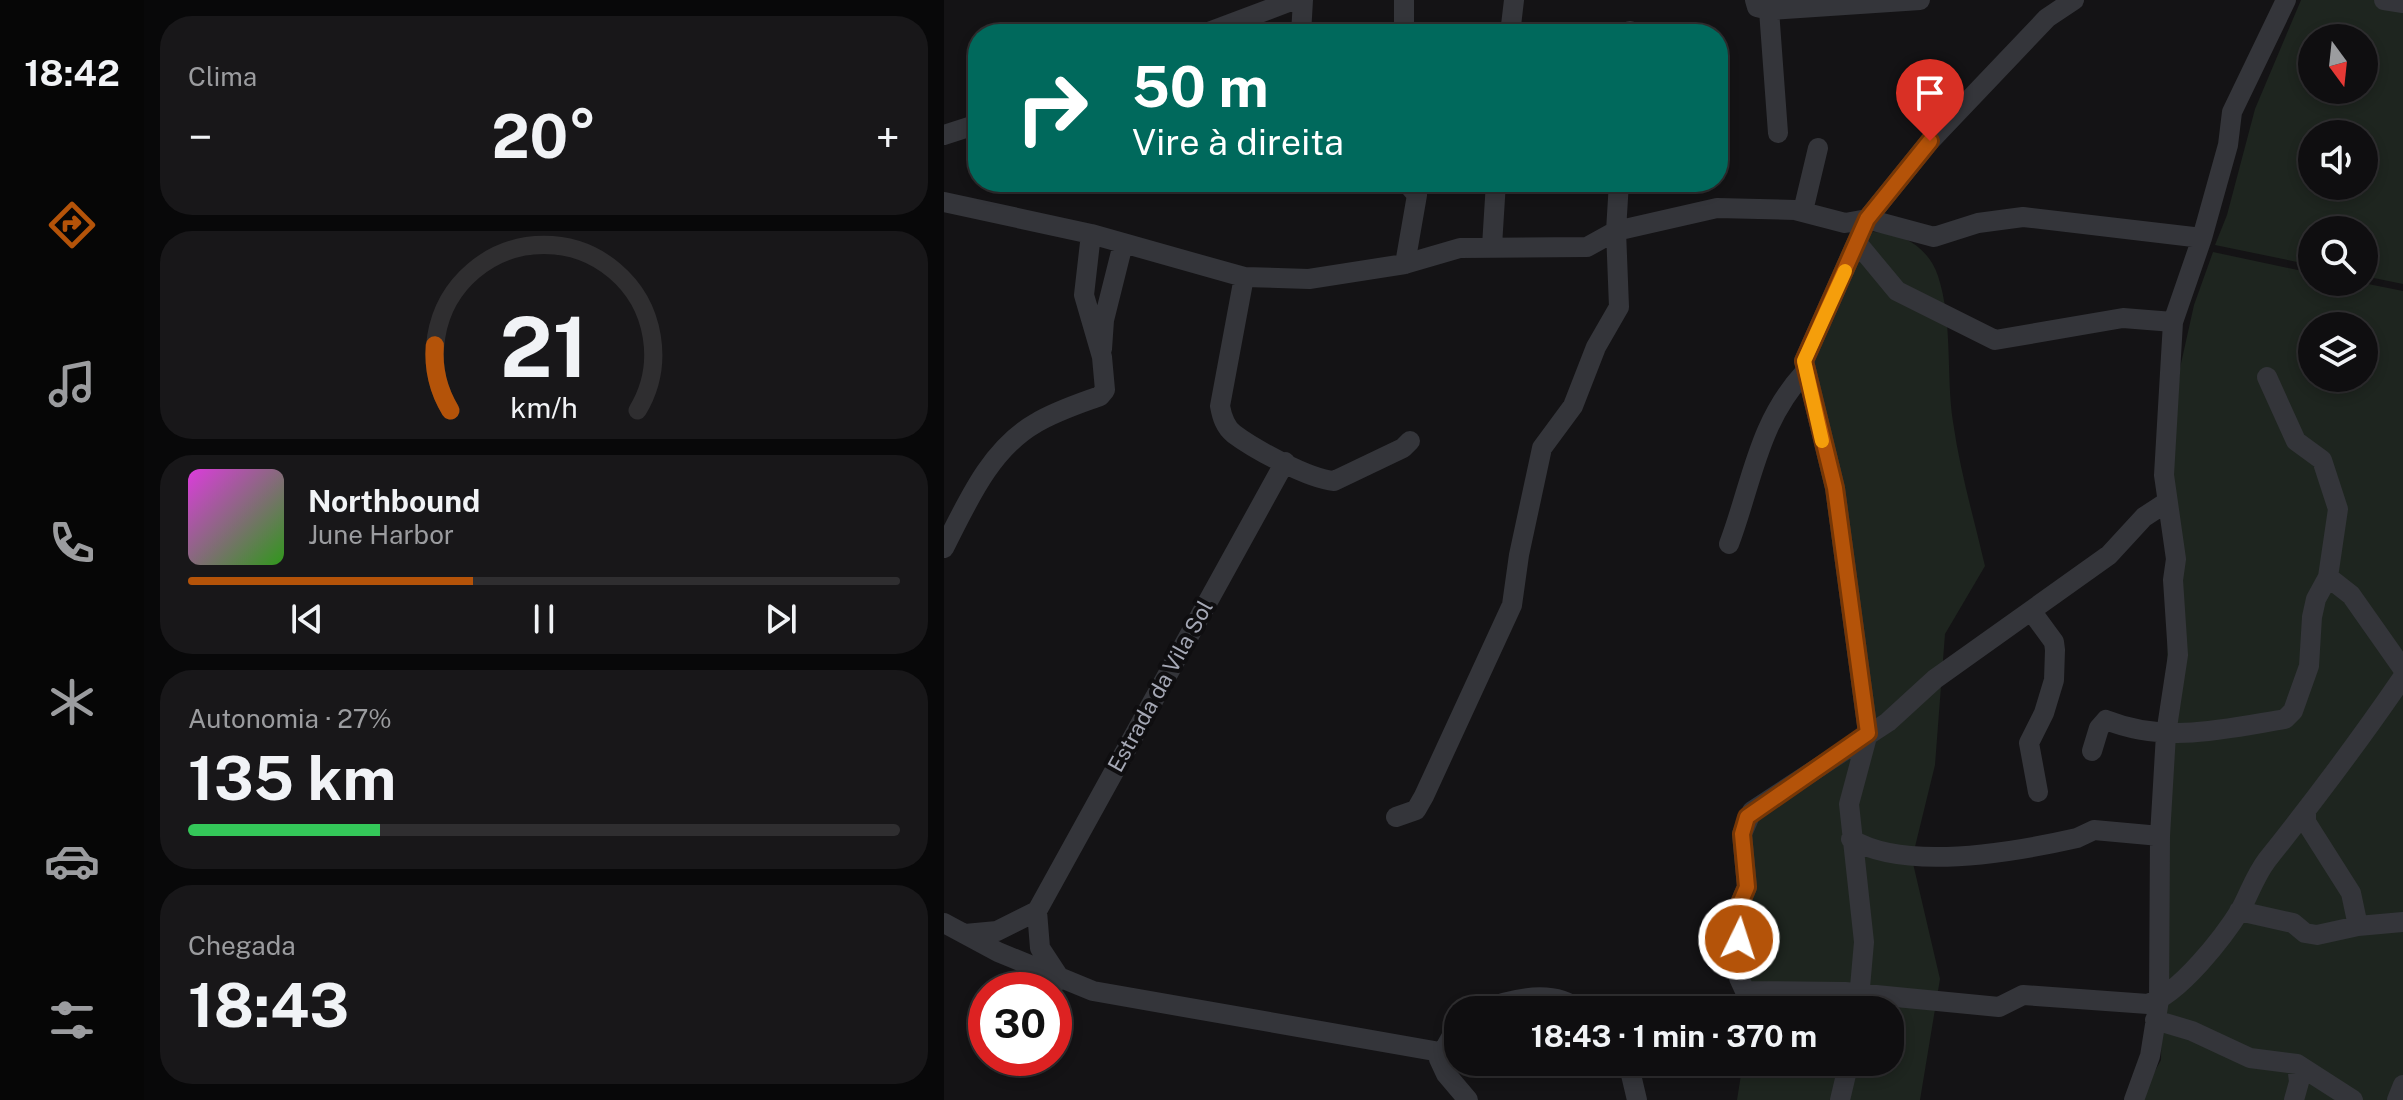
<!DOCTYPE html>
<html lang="pt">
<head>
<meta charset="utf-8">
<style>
  body { margin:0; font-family:"Public Sans",sans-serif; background:#181719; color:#f1f3f6; height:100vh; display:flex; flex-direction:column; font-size:30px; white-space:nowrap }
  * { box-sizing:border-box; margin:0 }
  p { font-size:26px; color:#9b9c9f }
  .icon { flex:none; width:44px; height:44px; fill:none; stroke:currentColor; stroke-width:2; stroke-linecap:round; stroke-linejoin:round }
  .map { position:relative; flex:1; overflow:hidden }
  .details { display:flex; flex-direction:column; gap:16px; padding:16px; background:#080809; width:800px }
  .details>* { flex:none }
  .hud { position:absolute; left:24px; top:24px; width:760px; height:168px; border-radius:32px; box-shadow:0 4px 12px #0003,0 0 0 2px #2f2e30; background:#00695c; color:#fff; overflow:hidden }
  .needle { width:52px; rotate:165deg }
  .controls { position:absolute; left:1354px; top:24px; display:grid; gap:16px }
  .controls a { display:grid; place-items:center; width:80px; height:80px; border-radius:50%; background:#0f0e10; box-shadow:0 4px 12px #0003,0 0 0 2px #2f2e30; font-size:40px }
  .speed { position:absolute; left:24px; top:972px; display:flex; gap:16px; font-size:40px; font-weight:700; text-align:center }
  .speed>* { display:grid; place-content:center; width:104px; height:104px; border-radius:50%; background:#0f0e10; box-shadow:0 4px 12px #0003,0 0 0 2px #2f2e30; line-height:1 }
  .speed .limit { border:12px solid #d22; background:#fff; color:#111 }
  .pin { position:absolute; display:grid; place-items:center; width:68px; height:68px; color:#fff; margin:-82px -34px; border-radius:50% 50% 50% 0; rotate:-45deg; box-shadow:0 0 8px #0007 }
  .pin .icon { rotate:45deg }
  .me { position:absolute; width:88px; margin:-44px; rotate:4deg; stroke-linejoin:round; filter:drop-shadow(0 0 6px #0008) }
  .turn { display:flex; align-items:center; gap:28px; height:168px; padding:0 32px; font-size:36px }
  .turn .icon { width:104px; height:104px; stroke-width:2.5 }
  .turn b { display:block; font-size:56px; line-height:68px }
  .big { font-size:60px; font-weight:700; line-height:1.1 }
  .details .widget { flex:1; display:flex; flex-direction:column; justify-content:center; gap:12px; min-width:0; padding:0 28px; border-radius:32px; background:#181719 }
  .details .dial { align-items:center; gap:0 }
  .dial svg { height:208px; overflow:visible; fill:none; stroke:#2f2e30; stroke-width:7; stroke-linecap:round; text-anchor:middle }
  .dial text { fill:#f1f3f6; stroke:none }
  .song { display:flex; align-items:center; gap:24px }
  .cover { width:96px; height:96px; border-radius:12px; background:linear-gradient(135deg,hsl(300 70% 55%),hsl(110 70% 35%)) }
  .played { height:8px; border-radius:4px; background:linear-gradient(90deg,#b45309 40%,#2f2e30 40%) }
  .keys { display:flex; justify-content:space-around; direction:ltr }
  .heat { display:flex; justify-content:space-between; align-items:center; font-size:44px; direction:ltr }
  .charge { height:12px; border-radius:6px; background:linear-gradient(90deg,#34c759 27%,#2f2e30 0) }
  .trip { position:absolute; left:500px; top:996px; width:460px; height:80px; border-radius:32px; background:#0f0e10; box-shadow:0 4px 12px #0003,0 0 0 2px #2f2e30; font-weight:700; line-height:80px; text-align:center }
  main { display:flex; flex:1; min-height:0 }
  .tabs { display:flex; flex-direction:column; width:144px; justify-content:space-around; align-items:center; background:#060606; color:#9b9c9f }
  .tabs .icon { width:56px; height:56px }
  .tabs .active { color:#b45309 }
  .tabs b { font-size:36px; color:#f1f3f6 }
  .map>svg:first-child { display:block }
  .green { fill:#1e251f; fill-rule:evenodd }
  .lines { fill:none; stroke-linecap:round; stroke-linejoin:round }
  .minor { stroke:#34353a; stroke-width:20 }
  .route-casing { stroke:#753606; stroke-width:20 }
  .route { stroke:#b45309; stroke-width:14 }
  .slow { stroke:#f59e0b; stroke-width:14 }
  .labels { text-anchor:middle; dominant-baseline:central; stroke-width:8; stroke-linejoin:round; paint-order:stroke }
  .street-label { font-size:22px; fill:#a5a8b5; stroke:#0f0e10 }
</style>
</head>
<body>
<main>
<nav class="tabs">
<b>18:42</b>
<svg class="icon active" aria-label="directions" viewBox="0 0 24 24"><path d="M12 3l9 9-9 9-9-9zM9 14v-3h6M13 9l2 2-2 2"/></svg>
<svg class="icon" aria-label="music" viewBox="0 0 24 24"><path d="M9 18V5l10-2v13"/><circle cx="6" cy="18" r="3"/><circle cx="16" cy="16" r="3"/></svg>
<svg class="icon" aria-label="phone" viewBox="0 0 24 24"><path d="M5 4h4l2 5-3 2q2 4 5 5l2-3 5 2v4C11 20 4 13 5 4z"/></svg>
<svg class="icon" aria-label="climate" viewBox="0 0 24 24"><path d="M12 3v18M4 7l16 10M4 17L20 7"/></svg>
<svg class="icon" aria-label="car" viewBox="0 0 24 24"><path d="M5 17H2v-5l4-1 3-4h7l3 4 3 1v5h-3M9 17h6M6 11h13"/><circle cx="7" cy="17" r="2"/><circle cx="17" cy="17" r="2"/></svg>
<svg class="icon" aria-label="filters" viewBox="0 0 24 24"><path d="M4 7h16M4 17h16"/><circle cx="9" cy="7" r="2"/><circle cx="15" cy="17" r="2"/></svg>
</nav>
<section class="details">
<div class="widget"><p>Clima</p>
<div class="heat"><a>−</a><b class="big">20°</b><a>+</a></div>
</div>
<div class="widget dial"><svg viewBox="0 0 100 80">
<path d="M14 69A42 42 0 1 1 86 69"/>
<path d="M14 69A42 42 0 0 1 8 44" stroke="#b45309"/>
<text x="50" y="56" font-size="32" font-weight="700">21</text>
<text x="50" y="72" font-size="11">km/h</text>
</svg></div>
<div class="widget">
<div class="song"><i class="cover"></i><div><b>Northbound</b><p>June Harbor</p></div></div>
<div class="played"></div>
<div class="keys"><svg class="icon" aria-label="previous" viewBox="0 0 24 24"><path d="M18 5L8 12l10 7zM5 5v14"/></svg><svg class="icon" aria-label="pause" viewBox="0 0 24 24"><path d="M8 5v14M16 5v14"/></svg><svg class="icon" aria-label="next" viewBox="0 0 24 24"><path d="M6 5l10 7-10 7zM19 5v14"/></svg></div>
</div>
<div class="widget"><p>Autonomia · 27%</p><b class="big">135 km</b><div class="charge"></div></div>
<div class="widget"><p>Chegada</p><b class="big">18:43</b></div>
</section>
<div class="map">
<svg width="1459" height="1100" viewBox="0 0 1459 1100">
  <rect width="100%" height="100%" fill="#141315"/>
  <path class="green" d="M 1357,0 L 1459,0 L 1459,284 L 1420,276 L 1420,230 L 1368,230 L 1368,265 L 1271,245 L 1283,215 L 1311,109 ZM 1368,38 L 1420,38 L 1420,90 L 1368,90 ZM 1368,134 L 1420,134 L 1420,186 L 1368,186 Z
    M 927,232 C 956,231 984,246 994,276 C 1009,322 1002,375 1009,422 C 1016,471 1030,519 1041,566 L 1001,634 L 991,765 L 968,859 L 996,979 L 976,1100 L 793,1100 L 799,1062 L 946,1062 L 946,1010 L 806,1010 L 803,959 L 808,818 L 931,743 L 892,456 L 868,353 Z
    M 1269,252 L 1368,273 L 1368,282 L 1414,282 L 1459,291 L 1459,1100 L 1195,1100 L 1217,1060 L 1226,483 L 1236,368 L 1250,305 ZM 1368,326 L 1420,326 L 1420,378 L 1368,378 Z"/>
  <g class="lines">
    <path class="minor" d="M 460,0 L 460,34
      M 811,0 L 813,7 L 825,10 L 976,0
      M 1440,0 L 1459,3
      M 825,10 L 834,133
      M 259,34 L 350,0
      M 357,34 L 359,0
      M 566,34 L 570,0
      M 686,34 L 686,31
      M 0,135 L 34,124
      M 0,202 L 147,234 L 300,277 L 365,279 L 461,264 L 516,248 L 643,247 L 672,231 L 773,208 L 851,210 L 901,223 L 923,219 L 990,237 L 1034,223 L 1079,217 L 1258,238
      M 859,211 L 874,148
      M 914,244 L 953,291 L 1051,340 L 1179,318 L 1229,322
      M 548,246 L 552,182
      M 461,264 L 473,195 L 462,182
      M 300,277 L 276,406 C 278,417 281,427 290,434 C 310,449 365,479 390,481 L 459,448 L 466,441
      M 158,349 L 160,320 L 179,244
      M 1223,502 L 1200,517 L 1165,555 L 991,679 L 944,722 L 808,811 L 798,834 L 803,887 L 797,901 L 798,930 L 793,947 L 795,978 L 801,991 L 901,992 L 1055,1007 L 1079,995 L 1204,1004 C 1236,993 1279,938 1297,909 C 1306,892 1311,876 1323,860 C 1370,801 1416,740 1459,677
      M 785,544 C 808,483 814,423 860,373
      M 0,548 C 23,503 46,449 92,423 C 112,411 134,404 156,396 L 161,390 L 158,357 L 140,295 L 147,234
      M 1384,577 L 1407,595 L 1459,669
      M 1088,612 L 1110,642 L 1111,650 L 1110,680 L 1100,713 L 1085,743 L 1094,792
      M 1148,751 L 1155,728 L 1162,720 C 1222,744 1281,729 1341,719 L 1349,711 L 1365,666 L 1368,617 L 1372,599 L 1384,577 L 1394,509 L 1378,460 L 1352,441 L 1323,377
      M 1362,813 L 1362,822 L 1407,893 L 1414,926
      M 452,817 L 472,810 L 480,796 L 568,605 L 575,555 L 598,448 L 629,406 L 652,347 L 675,307 L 672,231 L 675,182
      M 907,839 C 962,872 1071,852 1133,838 L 1150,830 L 1216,836
      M 93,911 L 96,948 L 117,980
      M 1295,911 L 1349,923 L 1361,933 L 1373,935 L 1414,926 L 1459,922
      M 0,923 L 54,952 L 149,991 L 496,1052
      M 21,934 L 53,931 L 93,911 L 341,462
      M 538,1010 C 567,999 609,988 635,1010
      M 914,1010 L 920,942 L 905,804 L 924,733 L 891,488 L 860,361 L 923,219 L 986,141 L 1103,18 L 1130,0
      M 1211,1020 L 1248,1031 L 1306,1058 L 1353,1064 L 1409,1100
      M 514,1025 L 495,1059 L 502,1074 L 524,1100
      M 684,1062 L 693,1100
      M 896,1100 L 905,1062
      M 1190,1100 L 1206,1056 L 1215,1000 L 1216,836 L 1222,734 L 1234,655 L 1229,580 L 1232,559 L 1220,475 L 1229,322 L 1258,238 L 1284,145 L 1288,112 L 1342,0
      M 1350,1100 L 1355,1082 L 1353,1064
      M 1453,1100 L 1459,1085"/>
  </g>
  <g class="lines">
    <defs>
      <path id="route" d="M 795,939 L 797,901 L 803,887 L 798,834 L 803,817 L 924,733 L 891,488 L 860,361 L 923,219 L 986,141"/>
    </defs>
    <use href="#route" class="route-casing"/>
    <use href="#route" class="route"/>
    <path class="slow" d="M 878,441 L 860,361 L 901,271"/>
  </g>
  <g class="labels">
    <g class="street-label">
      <text transform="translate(216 686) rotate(-61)">Estrada da Vila Sol</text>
    </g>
  </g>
</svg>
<div class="controls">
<a><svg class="needle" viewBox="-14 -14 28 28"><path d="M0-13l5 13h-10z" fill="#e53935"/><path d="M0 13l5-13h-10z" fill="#9b9c9f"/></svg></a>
<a><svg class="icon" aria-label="sound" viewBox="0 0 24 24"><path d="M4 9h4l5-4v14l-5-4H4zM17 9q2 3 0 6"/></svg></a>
<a><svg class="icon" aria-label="search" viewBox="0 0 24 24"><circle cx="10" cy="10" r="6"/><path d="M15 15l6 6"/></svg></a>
<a><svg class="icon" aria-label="layers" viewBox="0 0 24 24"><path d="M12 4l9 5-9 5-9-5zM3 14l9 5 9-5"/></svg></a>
</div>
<div class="speed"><div class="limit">30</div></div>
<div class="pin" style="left:986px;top:141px;background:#d93025"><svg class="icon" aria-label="arrive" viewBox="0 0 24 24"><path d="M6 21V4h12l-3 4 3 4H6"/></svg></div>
<svg class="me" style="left:795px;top:939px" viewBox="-20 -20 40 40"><circle r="17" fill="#b45309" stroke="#fff" stroke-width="3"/><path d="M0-11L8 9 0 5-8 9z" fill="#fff"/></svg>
<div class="trip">18:43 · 1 min · 370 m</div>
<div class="hud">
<div class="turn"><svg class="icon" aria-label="right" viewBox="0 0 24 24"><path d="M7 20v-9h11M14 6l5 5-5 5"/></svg><div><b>50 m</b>Vire à direita</div></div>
</div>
</div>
</main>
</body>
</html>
